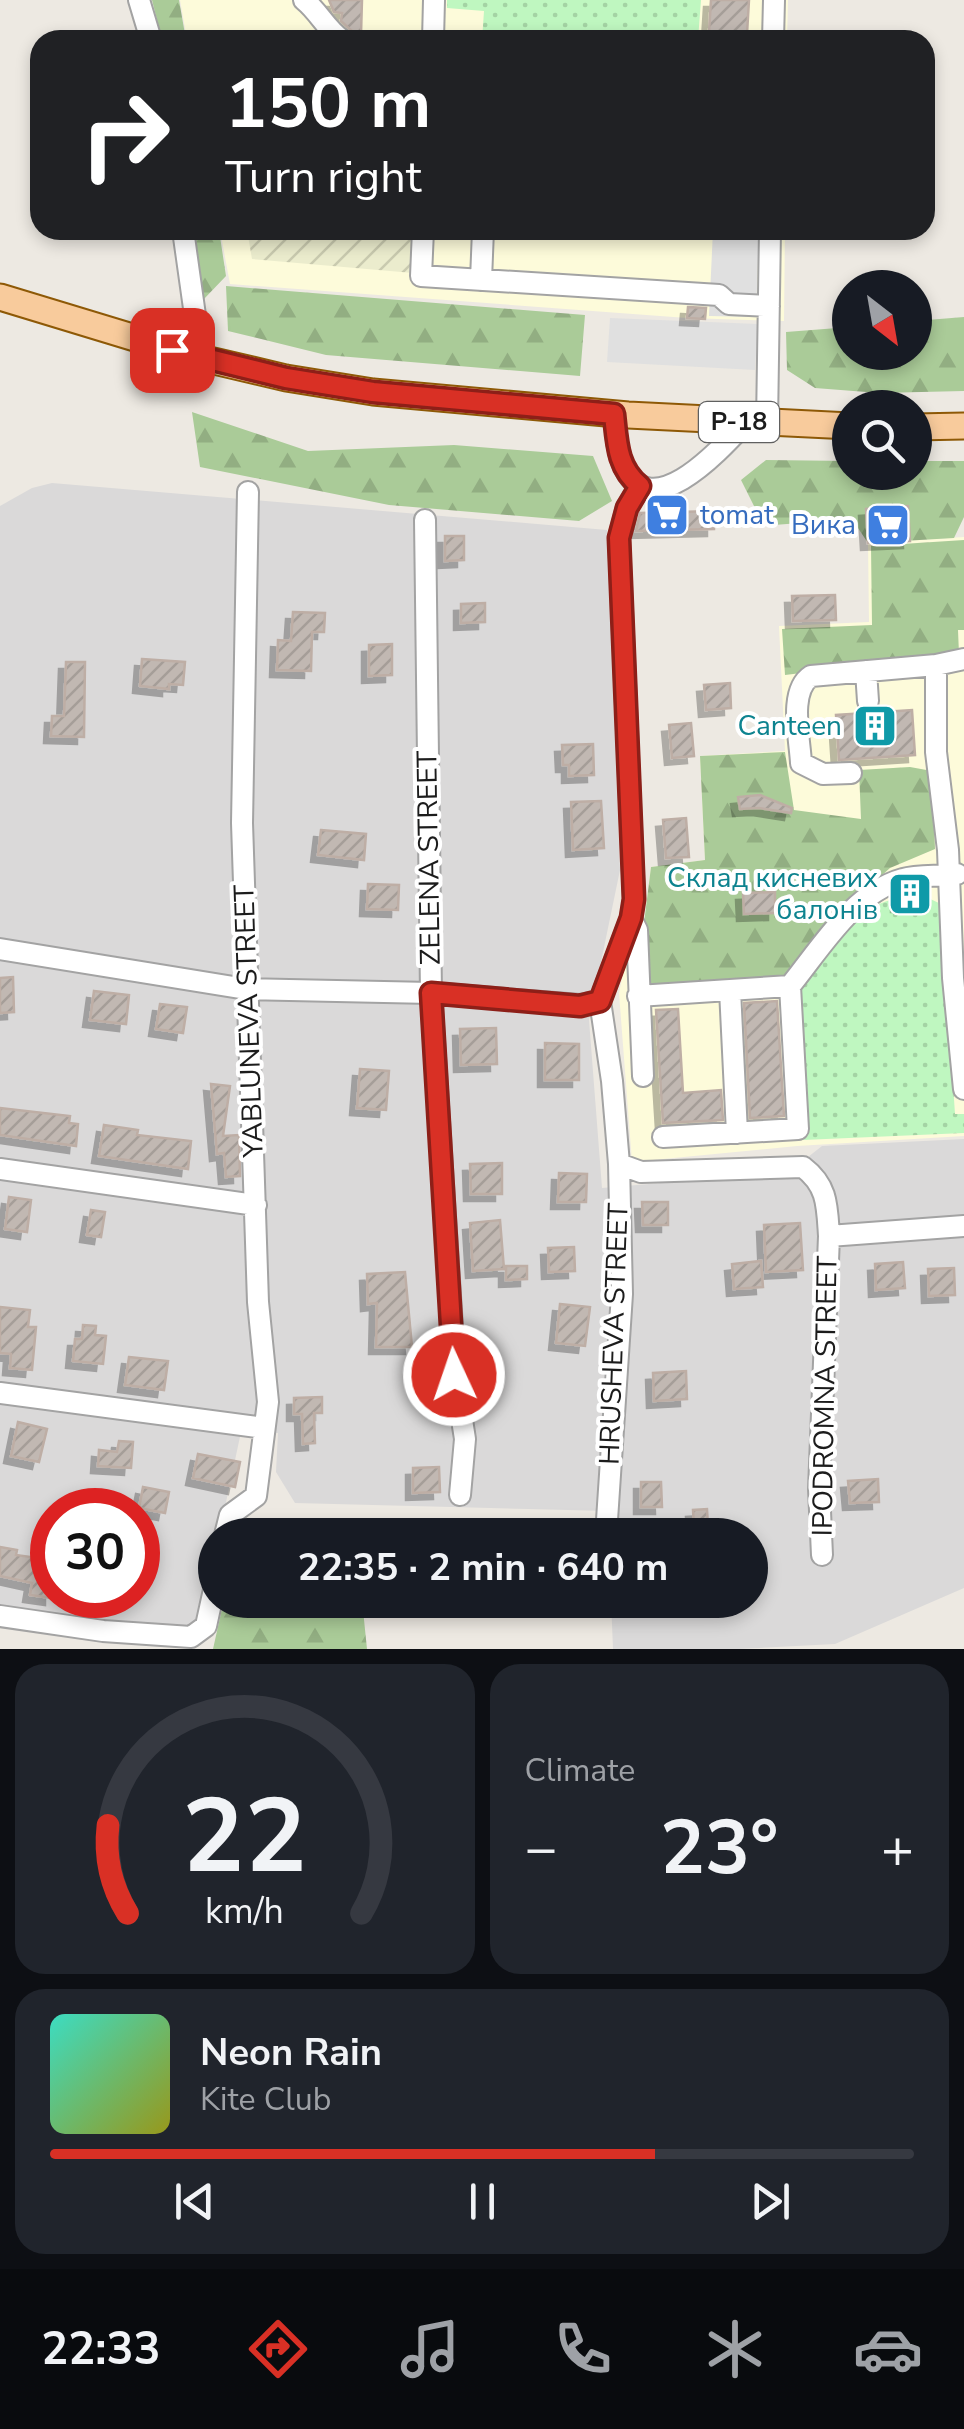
<!DOCTYPE html>
<html lang="en">
<head>
<meta charset="utf-8">
<style>
  body { margin:0; font-family:"Nunito Sans",sans-serif; background:#20242c; color:#f1f3f6; height:100vh; display:flex; flex-direction:column; font-size:38px; white-space:nowrap }
  * { box-sizing:border-box; margin:0 }
  p { font-size:32px; color:#9ea1a6 }
  .icon { flex:none; width:55px; height:55px; fill:none; stroke:currentColor; stroke-width:2; stroke-linecap:round; stroke-linejoin:round }
  .map { position:relative; height:1649px; overflow:hidden }
  .drawer { display:flex; flex-direction:column; gap:15px; padding:15px; background:#0d0f14; flex:1 }
  .drawer>* { flex:none }
  .hud { position:absolute; left:30px; top:30px; width:905px; height:210px; border-radius:30px; box-shadow:0 5px 15px #0003; background:#202124; color:#fff; overflow:hidden }
  .needle { width:65px; rotate:149deg }
  .tools { position:absolute; left:832px; top:270px; display:grid; gap:20px }
  .tools a { display:grid; place-items:center; width:100px; height:100px; border-radius:50%; background:#171b24; box-shadow:0 5px 15px #0003; font-size:50px }
  .speed { position:absolute; left:30px; top:1488px; display:flex; gap:20px; font-size:50px; font-weight:700; text-align:center }
  .speed>* { display:grid; place-content:center; width:130px; height:130px; border-radius:50%; background:#171b24; box-shadow:0 5px 15px #0003; line-height:1 }
  .speed .limit { border:15px solid #d22; background:#fff; color:#111 }
  .pin { position:absolute; display:grid; place-items:center; width:85px; height:85px; color:#fff; margin:-42px; border-radius:20px; box-shadow:0 5px 15px #0006 }
  .me { position:absolute; width:110px; margin:-55px; rotate:357deg; stroke-linejoin:round; filter:drop-shadow(0 0 8px #0008) }
  .turn { display:flex; align-items:center; gap:35px; height:210px; padding:0 30px; font-size:45px }
  .turn .icon { width:130px; height:130px; stroke-width:2.5 }
  .turn b { display:block; font-size:70px; line-height:85px }
  .big { font-size:75px; font-weight:700; line-height:1.1 }
  .drawer .card { flex:1; display:flex; flex-direction:column; justify-content:center; gap:15px; min-width:0; padding:0 35px; border-radius:30px; background:#20242c }
  .drawer .dial { align-items:center; gap:0 }
  .dial svg { height:260px; overflow:visible; fill:none; stroke:#363941; stroke-width:7; stroke-linecap:round; text-anchor:middle }
  .dial text { fill:#f1f3f6; stroke:none }
  .song { display:flex; align-items:center; gap:30px }
  .cover { width:120px; height:120px; border-radius:15px; background:linear-gradient(135deg,hsl(170 70% 55%),hsl(60 70% 35%)) }
  .played { height:10px; border-radius:5px; background:linear-gradient(90deg,#d93025 70%,#363941 70%) }
  .keys { display:flex; justify-content:space-around; direction:ltr }
  .heat { display:flex; justify-content:space-between; align-items:center; font-size:55px; direction:ltr }
  .drawer .tiles { flex:1; display:grid; gap:15px; grid-template-columns:1fr 1fr }
  .card:last-child { grid-column:span 2 }
  .trip { position:absolute; left:198px; top:1518px; width:570px; height:100px; border-radius:50px; background:#171b24; box-shadow:0 5px 15px #0003; font-weight:700; line-height:100px; text-align:center }
  .tab-bar { display:flex; height:160px; justify-content:space-around; align-items:center; background:#090b0e; color:#9ea1a6 }
  .tab-bar .icon { width:70px; height:70px }
  .tab-bar .on { color:#d93025 }
  .tab-bar b { font-size:45px; color:#f1f3f6 }
  .map>svg:first-child { display:block }
  .residential { fill:#dad9d9; fill-rule:evenodd }
  .education { fill:#fdfbda }
  .farmland { fill:url(#farmland-furrows) }
  .forest { fill:url(#forest-firs) }
  .park { fill:url(#park-dots) }
  .parking { fill:#e0e0e0 }
  .building { fill:url(#building-hatch); stroke:#beaea5; stroke-width:2.5; filter:url(#shadow) }
  .lines { fill:none; stroke-linecap:round; stroke-linejoin:round }
  .minor-tunnel { stroke:#c3c0ba; stroke-width:20; stroke-dasharray:20 10; stroke-linecap:butt }
  .minor-casing { stroke:#a3a3a3; stroke-width:24 }
  .major-casing { stroke:#8e5906; stroke-width:29 }
  .minor { stroke:#fff; stroke-width:20 }
  .major { stroke:#f8cb9c; stroke-width:25 }
  .route-casing { stroke:#8d1f18; stroke-width:25 }
  .route { stroke:#d93025; stroke-width:18 }
  .labels { text-anchor:middle; dominant-baseline:central; stroke-width:8; stroke-linejoin:round; paint-order:stroke }
  .shield { fill:#fff; stroke:#606060; stroke-width:2.5 }
  .shield-label { font-size:25px; font-weight:bold; fill:#1c1c1c }
  .shop-label { font-size:28px; fill:#366cbe; stroke:#fff; text-anchor:start }
  .culture-label { font-size:28px; fill:#0d838f; stroke:#fff; text-anchor:end }
  .street-label { font-size:28px; fill:#1c1c1c; stroke:#fff }
</style>
</head>
<body>
<div class="map">
<svg width="964" height="1649" viewBox="0 0 964 1649">
  <defs>
    <pattern id="farmland-furrows" width="10" height="10" patternUnits="userSpaceOnUse" patternTransform="scale(2.5)"><rect width="10" height="10" fill="#ebeccd"/><path d="M-1 1l2-2M0 10L10 0M9 11l2-2" fill="none" stroke="#c9caaf"/></pattern>
    <pattern id="forest-firs" width="22" height="20" patternUnits="userSpaceOnUse" patternTransform="scale(2.5)"><rect width="22" height="20" fill="#aacb98"/><path d="M5 1l3.5 6h-7zM16 11l3.5 6h-7z" fill="#92ae82"/></pattern>
    <pattern id="park-dots" width="8" height="8" patternUnits="userSpaceOnUse" patternTransform="scale(2.5)"><rect width="8" height="8" fill="#bff7c0"/><path d="M2 2h.1M6 6h.1" fill="none" stroke="#a4d3a4" stroke-width="1.8" stroke-linecap="round"/></pattern>
    <pattern id="building-hatch" width="6" height="6" patternUnits="userSpaceOnUse" patternTransform="scale(2.5)"><rect width="6" height="6" fill="#c1b8b2"/><path d="M-1 1l2-2M0 6l6-6M5 7l2-2" fill="none" stroke="#a59e98"/></pattern>
    <filter id="shadow"><feDropShadow dx="-7" dy="7" stdDeviation="0" flood-color="#0004"/></filter>
  </defs>
  <rect width="100%" height="100%" fill="#ede9e2"/>
  <path class="residential" d="M 52,483 L 607,530 L 620,870 L 589,1020 L 602,1188 L 789,1172 L 822,1146 L 964,1139 L 964,1588 L 835,1644 L 739,1649 L 613,1649 L 611,1600 L 750,1600 L 750,1535 L 609,1535 L 608,1511 L 295,1503 L 276,1472 L 278,1433 L 241,1432 L 219,1535 L 215,1535 L 215,1553 L 200,1625 L 190,1629 L 0,1607 L 0,506 L 32,488 ZM 52,1510 L 138,1510 L 138,1595 L 52,1595 Z"/>
  <path class="education" d="M 180,0 L 788,0 L 787,40 L 187,40 Z
    M 220,230 L 785,230 L 784,321 L 687,318 L 230,284 Z
    M 964,537 L 964,1136 L 797,1146 L 632,1162 L 619,993 L 632,929 L 643,931 L 651,867 L 705,860 L 700,756 L 785,751 L 779,626 L 869,622 L 868,543 Z"/>
  <path class="farmland" d="M 247,230 L 416,230 L 413,273 L 252,259 Z"/>
  <path class="forest" d="M 152,0 L 179,0 L 186,40 L 162,40 Z
    M 194,230 L 219,230 L 226,276 L 204,299 Z
    M 226,286 L 585,315 L 580,376 L 326,355 L 228,331 Z
    M 964,317 L 964,391 L 879,393 L 815,388 L 787,370 L 786,332 L 850,327 L 850,352 L 915,352 L 915,321 Z
    M 192,412 L 308,451 L 454,445 L 593,456 L 612,501 L 579,521 L 389,505 L 200,467 Z
    M 766,460 L 850,461 L 850,472 L 915,472 L 915,461 L 964,461 L 964,517 L 954,538 L 868,543 L 852,519 L 774,525 L 755,508 L 741,480 Z
    M 964,540 L 964,630 L 958,630 L 959,654 L 785,675 L 782,629 L 872,625 L 871,546 Z
    M 785,752 L 794,810 L 861,819 L 859,770 L 910,767 L 932,771 L 935,849 L 890,868 L 831,921 L 787,975 L 647,985 L 643,931 L 651,867 L 705,860 L 700,756 Z
    M 224,1600 L 362,1600 L 367,1649 L 213,1649 Z"/>
  <path class="park" d="M 447,0 L 701,0 L 698,40 L 482,40 L 484,11 L 447,8 Z
    M 926,897 L 941,904 L 955,1114 L 964,1114 L 964,1133 L 803,1140 L 795,993 C 822,961 853,903 898,899 L 898,905 L 920,905 L 921,898 Z"/>
  <path class="parking" d="M 713,230 L 759,230 L 756,317 L 709,316 Z
    M 610,318 L 758,324 L 755,370 L 607,362 Z"/>
  <path class="building" d="M 329,0 L 362,0 L 361,34 L 354,33 L 341,21 L 342,13 L 334,12 Z
    M 711,0 L 749,0 L 747,34 L 734,34 L 734,40 L 720,40 L 721,33 L 709,32 Z
    M 688,307 L 706,308 L 705,319 L 687,318 Z
    M 908,506 L 910,541 L 868,543 L 866,509 Z
    M 714,511 L 714,529 L 636,531 L 640,513 Z
    M 445,536 L 464,536 L 464,560 L 445,561 Z
    M 835,595 L 836,620 L 793,621 L 792,596 Z
    M 485,603 L 485,622 L 461,623 L 461,604 Z
    M 293,612 L 325,613 L 324,632 L 312,632 L 311,671 L 277,670 L 278,640 L 291,641 Z
    M 392,644 L 392,675 L 369,676 L 369,645 Z
    M 142,659 L 185,662 L 183,685 L 169,684 L 169,689 L 140,686 Z
    M 66,662 L 85,662 L 84,737 L 51,736 L 52,716 L 64,716 Z
    M 730,683 L 731,708 L 706,710 L 704,685 Z
    M 912,710 L 915,755 L 839,760 L 836,715 Z
    M 691,723 L 694,756 L 672,758 L 669,725 Z
    M 593,744 L 594,775 L 569,776 L 569,765 L 563,765 L 562,745 Z
    M 760,795 L 792,808 L 791,813 L 759,808 L 740,809 L 738,797 Z
    M 601,801 L 604,848 L 573,850 L 571,802 Z
    M 686,818 L 689,857 L 666,858 L 663,820 Z
    M 321,830 L 366,834 L 364,860 L 318,855 Z
    M 368,884 L 399,885 L 398,910 L 367,909 Z
    M 921,890 L 921,905 L 898,905 L 898,896 Z
    M 775,892 L 775,913 L 744,914 L 743,893 Z
    M 13,977 L 14,1012 L 0,1013 L 0,978 Z
    M 94,991 L 129,995 L 126,1024 L 90,1020 Z
    M 777,1001 L 784,1116 L 750,1118 L 744,1003 Z
    M 160,1004 L 187,1007 L 183,1033 L 156,1029 Z
    M 678,1009 L 683,1093 L 721,1090 L 723,1120 L 663,1123 L 656,1010 Z
    M 496,1028 L 497,1064 L 461,1065 L 460,1029 Z
    M 545,1043 L 579,1044 L 579,1080 L 545,1080 Z
    M 360,1069 L 389,1071 L 386,1110 L 357,1108 Z
    M 211,1084 L 230,1086 L 223,1136 L 239,1135 L 240,1176 L 226,1177 L 224,1153 L 217,1154 Z
    M 0,1108 L 70,1116 L 69,1123 L 78,1124 L 76,1146 L 0,1135 Z
    M 104,1125 L 138,1130 L 137,1135 L 191,1141 L 188,1169 L 99,1156 Z
    M 502,1163 L 502,1194 L 471,1194 L 470,1164 Z
    M 559,1173 L 587,1174 L 586,1202 L 558,1202 Z
    M 9,1197 L 31,1200 L 27,1232 L 5,1229 Z
    M 642,1202 L 668,1202 L 668,1225 L 643,1225 Z
    M 91,1210 L 105,1212 L 101,1237 L 87,1235 Z
    M 500,1220 L 504,1269 L 473,1271 L 470,1223 Z
    M 800,1223 L 803,1270 L 766,1272 L 764,1225 Z
    M 574,1247 L 575,1271 L 549,1272 L 548,1248 Z
    M 761,1261 L 763,1287 L 734,1289 L 732,1264 Z
    M 903,1262 L 905,1288 L 876,1290 L 875,1264 Z
    M 506,1266 L 527,1266 L 527,1279 L 506,1280 Z
    M 954,1268 L 955,1295 L 929,1296 L 928,1269 Z
    M 405,1272 L 412,1347 L 376,1347 L 377,1303 L 368,1304 L 367,1274 Z
    M 560,1304 L 590,1307 L 585,1346 L 556,1343 Z
    M 0,1307 L 30,1310 L 28,1327 L 36,1327 L 32,1370 L 10,1368 L 11,1354 L 0,1353 Z
    M 83,1325 L 96,1326 L 95,1335 L 106,1336 L 103,1364 L 73,1361 L 75,1339 L 82,1339 Z
    M 129,1357 L 168,1361 L 164,1390 L 125,1385 Z
    M 686,1371 L 687,1399 L 654,1401 L 653,1373 Z
    M 322,1397 L 322,1413 L 314,1413 L 315,1443 L 303,1444 L 302,1414 L 294,1414 L 294,1398 Z
    M 18,1422 L 47,1429 L 39,1462 L 11,1456 Z
    M 119,1441 L 133,1442 L 131,1468 L 98,1466 L 99,1450 L 117,1452 Z
    M 198,1454 L 240,1462 L 235,1487 L 193,1478 Z
    M 439,1467 L 440,1492 L 413,1493 L 413,1468 Z
    M 878,1479 L 879,1502 L 850,1503 L 848,1481 Z
    M 641,1482 L 661,1482 L 662,1507 L 641,1507 Z
    M 143,1487 L 169,1492 L 165,1513 L 139,1508 Z
    M 707,1509 L 708,1526 L 694,1528 L 693,1510 Z
    M 0,1547 L 17,1550 L 16,1555 L 52,1560 L 52,1598 L 30,1595 L 32,1583 L 0,1576 Z"/>
  <g class="lines">
    <path class="minor-tunnel" d="M 720,40 L 721,40"/>
    <defs>
      <path id="minor" d="M 139,0 L 151,40
        M 304,0 C 319,12 326,29 342,40
        M 433,40 L 434,0
        M 773,40 L 774,0
        M 183,230 L 201,358
        M 423,230 L 421,276 L 719,295 L 729,304 L 769,306
        M 481,280 L 483,230
        M 614,414 C 616,430 616,447 622,462 C 648,530 720,450 745,423
        M 767,423 L 770,230
        M 425,520 L 431,993 L 455,1375 L 465,1439 L 460,1495
        M 936,665 L 936,752 L 948,850 L 953,978 L 964,1089
        M 866,671 L 868,701
        M 851,773 L 823,774 L 801,763 C 800,739 788,691 811,676 L 936,665 L 964,659
        M 631,918 L 637,930 L 643,1076
        M 0,949 L 246,989 L 431,993 L 580,1005 L 600,1001
        M 730,990 L 737,1133
        M 638,996 L 790,986
        M 663,1137 L 798,1129 L 790,986 C 821,948 853,893 903,879 C 919,874 940,877 957,874
        M 619,1164 L 641,1172 L 803,1167 C 828,1186 827,1206 829,1236 L 819,1489 L 822,1555
        M 0,1169 L 256,1205
        M 829,1236 L 964,1226
        M 0,1393 L 264,1428
        M 225,1535 L 230,1515 L 256,1496 L 268,1402 L 258,1302 L 242,823 L 248,492
        M 606,1535 L 622,1294 L 619,1164 L 612,1081 L 600,1001 L 631,918 L 634,899 L 619,538 L 627,507 L 641,486
        M 0,1616 L 103,1631 L 191,1637 L 206,1626 L 215,1585"/>
      <path id="major" d="M 0,297 L 201,358 L 286,378 L 373,392 L 628,415 L 850,426
        M 915,427 L 964,426"/>
    </defs>
    <use href="#minor" class="minor-casing"/>
    <use href="#major" class="major-casing"/>
    <use href="#minor" class="minor"/>
    <use href="#major" class="major"/>
  </g>
  <g class="lines">
    <defs>
      <path id="route" d="M 172,350 L 286,378 L 373,392 L 614,414 C 617,442 617,468 640,486 L 627,508 L 619,538 L 634,899 L 631,918 L 600,1001 L 580,1006 L 431,993 L 454,1375"/>
    </defs>
    <use href="#route" class="route-casing"/>
    <use href="#route" class="route"/>
  </g>
  <defs>
    <symbol id="supermarket-square" viewBox="-11 -11 22 22"><rect x="-9" y="-9" width="18" height="18" rx="4" fill="#3f7fe0" stroke="#fff"/><path d="M-6-5.5h2.5l.6 2H6L4.5 2H-2.5L-4.4-4H-6ZM-1.5 3.2a1.3 1.3 0 1 0 .1 0ZM3 3.2a1.3 1.3 0 1 0 .1 0Z" fill="#fff"/></symbol>
    <symbol id="building-square" viewBox="-11 -11 22 22"><rect x="-9" y="-9" width="18" height="18" rx="4" fill="#0f9aa8" stroke="#fff"/><path d="M-4-6H4V6H1V3H-1V6H-4ZM-2.5-4.3h1.7v1.8h-1.7ZM.8-4.3h1.7v1.8H.8ZM-2.5-1h1.7V.8h-1.7ZM.8-1h1.7V.8H.8Z" fill="#fff"/></symbol>
  </defs>
  <g fill-rule="evenodd">
    <use href="#supermarket-square" x="642" y="490" width="50" height="50"/>
    <use href="#supermarket-square" x="863" y="500" width="50" height="50"/>
    <use href="#building-square" x="850" y="701" width="50" height="50"/>
    <use href="#building-square" x="885" y="869" width="50" height="50"/>
  </g>
  <g class="labels">
    <rect class="shield" x="699" y="402" width="80" height="40" rx="8"/>
    <g class="shield-label">
      <text x="739" y="422">Р-18</text>
    </g>
    <g class="shop-label">
      <text x="700" y="515">tomat</text>
      <text x="856" y="525" text-anchor="end">Вика</text>
    </g>
    <g class="culture-label">
      <text x="842" y="726">Canteen</text>
      <text x="878" y="878">Склад кисневих<tspan x="878" dy="32">балонів</tspan></text>
    </g>
    <g class="street-label">
      <text transform="translate(429 858) rotate(-91)">ZELENA STREET</text>
      <text transform="translate(249 1021) rotate(-92)">YABLUNEVA STREET</text>
      <text transform="translate(614 1334) rotate(-88)">HRUSHEVA STREET</text>
      <text transform="translate(825 1396) rotate(-89)">IPODROMNA STREET</text>
    </g>
  </g>
</svg>
<div class="tools">
<a><svg class="needle" viewBox="-14 -14 28 28"><path d="M0-13l5 13h-10z" fill="#e53935"/><path d="M0 13l5-13h-10z" fill="#9ea1a6"/></svg></a>
<a><svg class="icon" aria-label="search" viewBox="0 0 24 24"><circle cx="10" cy="10" r="6"/><path d="M15 15l6 6"/></svg></a>
</div>
<div class="speed"><div class="limit">30</div></div>
<div class="pin" style="left:172px;top:350px;background:#d93025"><svg class="icon" aria-label="arrive" viewBox="0 0 24 24"><path d="M6 21V4h12l-3 4 3 4H6"/></svg></div>
<svg class="me" style="left:454px;top:1375px" viewBox="-20 -20 40 40"><circle r="17" fill="#d93025" stroke="#fff" stroke-width="3"/><path d="M0-11L8 9 0 5-8 9z" fill="#fff"/></svg>
<div class="trip">22:35 · 2 min · 640 m</div>
<div class="hud">
<div class="turn"><svg class="icon" aria-label="right" viewBox="0 0 24 24"><path d="M7 20v-9h11M14 6l5 5-5 5"/></svg><div><b>150 m</b>Turn right</div></div>
</div>
</div>
<section class="drawer">
<div class="tiles">
<div class="card dial"><svg viewBox="0 0 100 80">
<path d="M14 69A42 42 0 1 1 86 69"/>
<path d="M14 69A42 42 0 0 1 8 42" stroke="#d93025"/>
<text x="50" y="56" font-size="32" font-weight="700">22</text>
<text x="50" y="72" font-size="11">km/h</text>
</svg></div>
<div class="card"><p>Climate</p>
<div class="heat"><a>−</a><b class="big">23°</b><a>+</a></div>
</div>
<div class="card">
<div class="song"><i class="cover"></i><div><b>Neon Rain</b><p>Kite Club</p></div></div>
<div class="played"></div>
<div class="keys"><svg class="icon" aria-label="previous" viewBox="0 0 24 24"><path d="M18 5L8 12l10 7zM5 5v14"/></svg><svg class="icon" aria-label="pause" viewBox="0 0 24 24"><path d="M8 5v14M16 5v14"/></svg><svg class="icon" aria-label="next" viewBox="0 0 24 24"><path d="M6 5l10 7-10 7zM19 5v14"/></svg></div>
</div>
</div>
</section>
<nav class="tab-bar">
<b>22:33</b>
<svg class="icon on" aria-label="directions" viewBox="0 0 24 24"><path d="M12 3l9 9-9 9-9-9zM9 14v-3h6M13 9l2 2-2 2"/></svg>
<svg class="icon" aria-label="music" viewBox="0 0 24 24"><path d="M9 18V5l10-2v13"/><circle cx="6" cy="18" r="3"/><circle cx="16" cy="16" r="3"/></svg>
<svg class="icon" aria-label="phone" viewBox="0 0 24 24"><path d="M5 4h4l2 5-3 2q2 4 5 5l2-3 5 2v4C11 20 4 13 5 4z"/></svg>
<svg class="icon" aria-label="climate" viewBox="0 0 24 24"><path d="M12 3v18M4 7l16 10M4 17L20 7"/></svg>
<svg class="icon" aria-label="car" viewBox="0 0 24 24"><path d="M5 17H2v-5l4-1 3-4h7l3 4 3 1v5h-3M9 17h6M6 11h13"/><circle cx="7" cy="17" r="2"/><circle cx="17" cy="17" r="2"/></svg>
</nav>
</body>
</html>
